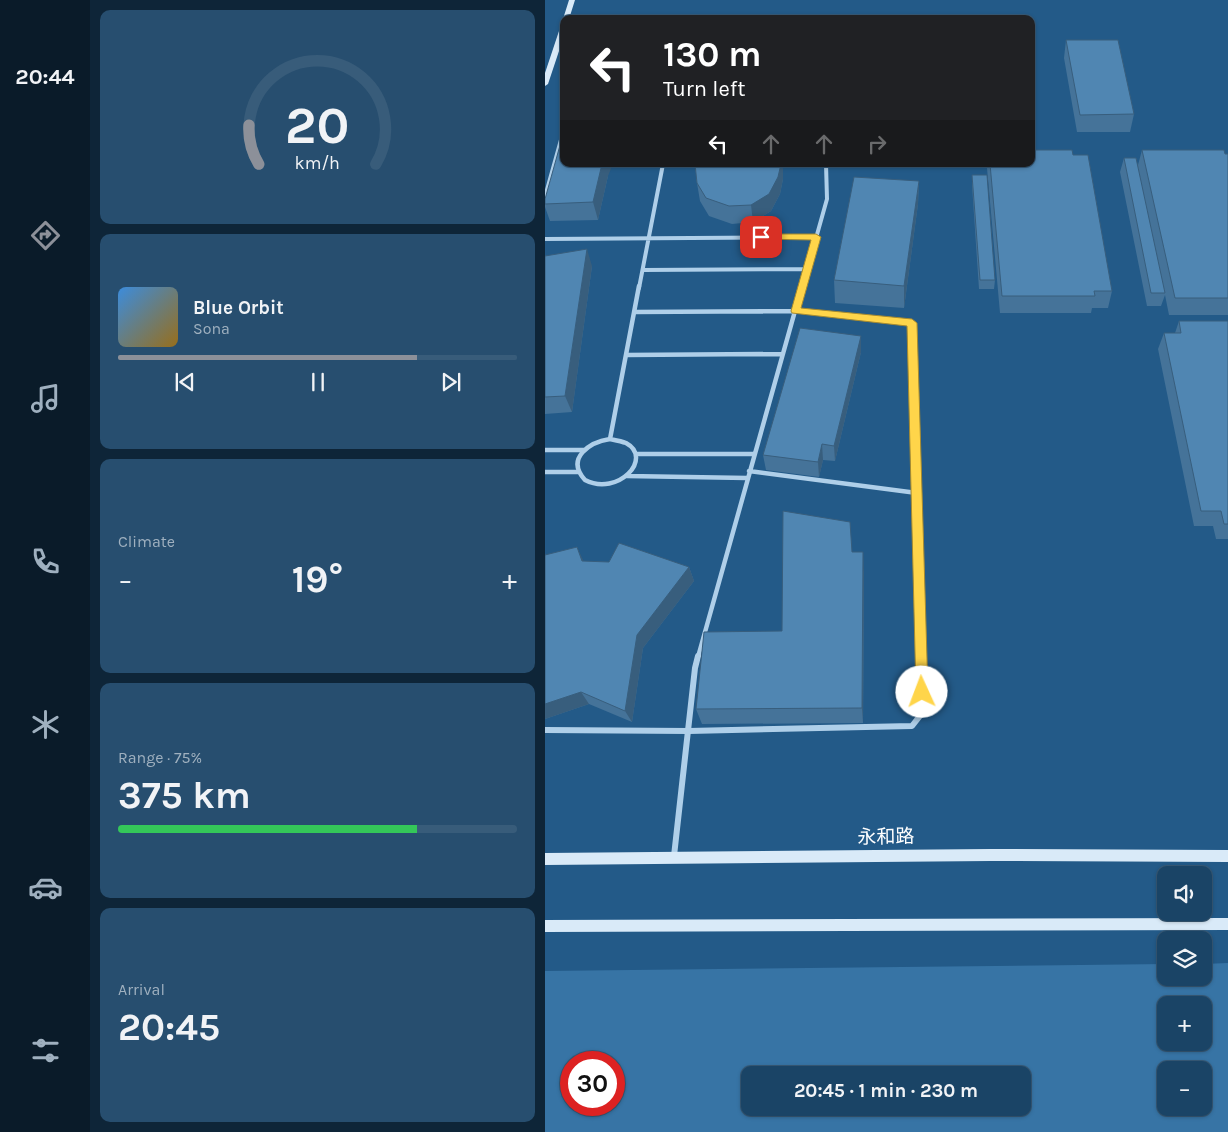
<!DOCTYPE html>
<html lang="en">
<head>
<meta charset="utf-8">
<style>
  body { margin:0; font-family:Karla,"Noto Sans SC",sans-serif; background:#274e6f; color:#f1f3f6; height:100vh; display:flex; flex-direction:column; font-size:19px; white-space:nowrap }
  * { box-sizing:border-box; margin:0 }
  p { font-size:16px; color:#9fb0bf }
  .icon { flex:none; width:28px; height:28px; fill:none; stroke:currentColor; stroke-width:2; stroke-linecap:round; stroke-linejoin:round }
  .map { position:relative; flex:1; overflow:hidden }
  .panel { display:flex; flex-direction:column; gap:10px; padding:10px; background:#0e2538; width:455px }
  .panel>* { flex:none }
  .banner { position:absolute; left:15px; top:15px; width:475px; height:152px; border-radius:10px; box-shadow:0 1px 4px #0004,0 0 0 1px #385c7a; background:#202124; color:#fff; overflow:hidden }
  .fabs { position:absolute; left:612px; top:866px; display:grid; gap:10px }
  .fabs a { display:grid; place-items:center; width:55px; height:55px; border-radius:10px; background:#1a4466; box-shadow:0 1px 4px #0004,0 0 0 1px #385c7a; font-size:25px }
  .speed { position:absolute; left:15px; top:1051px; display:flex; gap:10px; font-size:25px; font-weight:700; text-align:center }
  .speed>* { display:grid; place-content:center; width:65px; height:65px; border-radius:50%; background:#1a4466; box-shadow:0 1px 4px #0004,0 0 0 1px #385c7a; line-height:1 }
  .speed .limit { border:8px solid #d22; background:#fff; color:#111 }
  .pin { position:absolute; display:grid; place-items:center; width:42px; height:42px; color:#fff; margin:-21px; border-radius:10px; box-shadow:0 2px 8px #0006 }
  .me { position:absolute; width:55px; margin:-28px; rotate:358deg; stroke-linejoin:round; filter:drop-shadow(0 0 4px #0008) }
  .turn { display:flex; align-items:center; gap:18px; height:105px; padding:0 20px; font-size:22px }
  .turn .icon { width:65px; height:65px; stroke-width:2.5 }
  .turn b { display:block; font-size:35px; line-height:42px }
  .lanes { display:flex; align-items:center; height:48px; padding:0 20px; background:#0003; justify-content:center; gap:25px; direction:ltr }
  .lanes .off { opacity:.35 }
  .big { font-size:38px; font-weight:700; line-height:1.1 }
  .panel .widget { flex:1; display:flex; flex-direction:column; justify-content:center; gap:8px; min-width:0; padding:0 18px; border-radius:10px; background:#274e6f }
  .panel .dial { align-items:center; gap:0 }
  .dial svg { height:130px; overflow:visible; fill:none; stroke:#385c7a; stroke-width:7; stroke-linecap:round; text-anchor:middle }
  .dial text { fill:#f1f3f6; stroke:none }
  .song { display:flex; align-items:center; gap:15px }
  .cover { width:60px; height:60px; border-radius:8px; background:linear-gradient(135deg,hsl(210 70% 55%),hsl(40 70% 35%)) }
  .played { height:5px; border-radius:2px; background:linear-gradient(90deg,#8c9099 75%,#385c7a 75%) }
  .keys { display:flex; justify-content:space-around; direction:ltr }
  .heat { display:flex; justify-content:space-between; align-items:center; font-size:28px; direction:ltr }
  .charge { height:8px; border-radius:4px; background:linear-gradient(90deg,#34c759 75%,#385c7a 0) }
  .trip { position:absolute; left:196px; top:1066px; width:290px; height:50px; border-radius:10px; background:#1a4466; box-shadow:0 1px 4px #0004,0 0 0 1px #385c7a; font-weight:700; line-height:50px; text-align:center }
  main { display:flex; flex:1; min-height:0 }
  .tabs { display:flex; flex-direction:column; width:90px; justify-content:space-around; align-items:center; background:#0a1b29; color:#9fb0bf }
  .tabs .icon { width:35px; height:35px }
  .tabs .current { color:#8c9099 }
  .tabs b { font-size:22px; color:#f1f3f6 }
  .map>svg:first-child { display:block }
  .green { fill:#3774a5; fill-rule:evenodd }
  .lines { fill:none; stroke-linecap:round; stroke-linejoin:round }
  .street-far2 { stroke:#afcfe9; stroke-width:4 }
  .street-far1 { stroke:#afcfe9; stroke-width:4.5 }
  .street { stroke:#afcfe9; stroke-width:6 }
  .secondary { fill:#d9eaf8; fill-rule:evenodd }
  .wall { fill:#457399 }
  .shaded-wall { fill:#385e7d }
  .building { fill:#5086b2; stroke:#385e7d }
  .route { fill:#ffd54a; stroke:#a68a30 }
  .labels { text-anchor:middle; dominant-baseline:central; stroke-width:4; stroke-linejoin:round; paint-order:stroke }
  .street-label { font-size:19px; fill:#fff; stroke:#235a88 }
</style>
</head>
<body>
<main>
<nav class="tabs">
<b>20:44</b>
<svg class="icon current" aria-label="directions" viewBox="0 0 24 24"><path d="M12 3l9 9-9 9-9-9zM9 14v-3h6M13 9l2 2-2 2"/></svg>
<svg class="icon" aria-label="music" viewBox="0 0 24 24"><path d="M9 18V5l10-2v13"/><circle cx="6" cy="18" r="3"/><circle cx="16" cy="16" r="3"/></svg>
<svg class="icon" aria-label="phone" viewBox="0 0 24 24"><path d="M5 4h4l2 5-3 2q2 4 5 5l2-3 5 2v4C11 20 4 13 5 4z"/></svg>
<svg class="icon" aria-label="climate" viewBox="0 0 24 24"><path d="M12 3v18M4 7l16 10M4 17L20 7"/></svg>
<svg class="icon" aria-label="car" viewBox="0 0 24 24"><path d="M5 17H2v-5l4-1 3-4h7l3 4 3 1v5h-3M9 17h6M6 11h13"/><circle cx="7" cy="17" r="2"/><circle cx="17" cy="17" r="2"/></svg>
<svg class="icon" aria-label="filters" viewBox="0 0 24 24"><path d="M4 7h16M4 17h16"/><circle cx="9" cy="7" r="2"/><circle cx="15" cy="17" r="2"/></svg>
</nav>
<section class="panel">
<div class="widget dial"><svg viewBox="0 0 100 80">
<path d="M14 69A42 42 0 1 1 86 69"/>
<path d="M14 69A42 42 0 0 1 8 45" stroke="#8c9099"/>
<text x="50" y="56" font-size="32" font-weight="700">20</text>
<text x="50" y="72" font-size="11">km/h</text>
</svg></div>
<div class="widget">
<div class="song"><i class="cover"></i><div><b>Blue Orbit</b><p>Sona</p></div></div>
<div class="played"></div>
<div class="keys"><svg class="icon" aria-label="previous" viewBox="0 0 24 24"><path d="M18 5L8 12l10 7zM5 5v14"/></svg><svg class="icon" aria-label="pause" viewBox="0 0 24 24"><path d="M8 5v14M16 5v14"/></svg><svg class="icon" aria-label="next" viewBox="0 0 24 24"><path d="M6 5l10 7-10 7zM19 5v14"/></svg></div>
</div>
<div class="widget"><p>Climate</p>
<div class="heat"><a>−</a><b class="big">19°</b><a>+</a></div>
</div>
<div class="widget"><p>Range · 75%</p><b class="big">375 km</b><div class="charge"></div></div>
<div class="widget"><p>Arrival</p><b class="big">20:45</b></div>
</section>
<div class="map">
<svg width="683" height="1132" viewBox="0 0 683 1132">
  <rect width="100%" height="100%" fill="#235a88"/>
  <path class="green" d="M 683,963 L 683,1132 L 0,1132 L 0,971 L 621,964 L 621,978 L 659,978 L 659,964 ZM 621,1005 L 659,1005 L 659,1042 L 621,1042 ZM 26,1062 L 69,1062 L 69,1105 L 26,1105 ZM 621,1070 L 659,1070 L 659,1108 L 621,1108 ZM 205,1075 L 478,1075 L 478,1108 L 205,1108 Z"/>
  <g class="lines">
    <path class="street-far2" d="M 0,197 L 19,129
      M 0,239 L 271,237
      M 98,270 L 262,269
      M 94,288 L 118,164
      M 257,288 L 282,199 L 281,164"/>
    <path class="street-far1" d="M 89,312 L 251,311 L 367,323 L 376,657
      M 81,355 L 238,354
      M 65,439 L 94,286
      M 65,439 C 70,440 76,441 81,443 C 109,458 73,497 40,480 C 20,458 45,442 65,439 Z
      M 0,450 L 39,450
      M 91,454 L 208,454
      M 204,471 L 372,493
      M 0,472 L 33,472
      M 82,476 L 202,478
      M 153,657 L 257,286"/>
    <path class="street" d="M 0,730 L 144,731 L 367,726 L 378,712 L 376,656
      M 129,856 L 150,668 L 153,656"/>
    <path class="secondary" d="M 24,0 L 30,0 L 24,19 L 19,19 L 19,20 L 18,19 Z
      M 19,23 L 19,36 L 3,84 L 0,86 L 0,73 L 16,25 Z
      M 445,849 L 683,850 L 683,862 L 445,861 L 0,865 L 0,853 Z
      M 683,918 L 683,930 L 0,932 L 0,920 Z"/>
  </g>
  <path class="wall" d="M 521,40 L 589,114 L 585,132 L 532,132 L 519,58 Z
    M 597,150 L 683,154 L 683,315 L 624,315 L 620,295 L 616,306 L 602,306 L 575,172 L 579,158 L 593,165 Z
    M 528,155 L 567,291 L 563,308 L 547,308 L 546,313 L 455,313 L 442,168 L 443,164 L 486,164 Z
    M 150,164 L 238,164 L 238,179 L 235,194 L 226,211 L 208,222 L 187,224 L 164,216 L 155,201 L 152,183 Z
    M 427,175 L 450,280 L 449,289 L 434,289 L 427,185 Z
    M 63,176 L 53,220 L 5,221 L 0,207 L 0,199 Z
    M 374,181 L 373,204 L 359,308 L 290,303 L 289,280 Z
    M 0,256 L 47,266 L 27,412 L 0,414 Z
    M 634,321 L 683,321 L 683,539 L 671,539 L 668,526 L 649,526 L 613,349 L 619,333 L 630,333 Z
    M 316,352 L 290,461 L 278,460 L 274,477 L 221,470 L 218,455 Z
    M 39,561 L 144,567 L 149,581 L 98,648 L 87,722 L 44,704 L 0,719 Z
    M 319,571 L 318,723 L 157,724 L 151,709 L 237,631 Z"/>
  <path class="shaded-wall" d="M 57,164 L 68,164 L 63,176 L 53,220 L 48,202 Z
    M 236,164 L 238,164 L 238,179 L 235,194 L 226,211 L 208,222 L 206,205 Z
    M 374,181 L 373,204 L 359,308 L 359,286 Z
    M 42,249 L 47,266 L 27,412 L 20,396 Z
    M 316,336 L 316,352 L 290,461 L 289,446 Z
    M 277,444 L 278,460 L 274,477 L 273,462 Z
    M 32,547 L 39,562 L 37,561 Z
    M 318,552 L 319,571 L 318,723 L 317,708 Z
    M 144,567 L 149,581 L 98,648 L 87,722 L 80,711 L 92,635 Z
    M 36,692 L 44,704 L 0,719 L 0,704 Z"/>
  <path class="building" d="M 521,40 L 573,40 L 589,114 L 535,115 Z
    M 19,131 L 19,164 L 57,164 L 48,202 L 0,204 L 0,199 Z
    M 486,150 L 527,150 L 528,155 L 543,155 L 567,291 L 549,291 L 550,296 L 457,296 L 445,164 L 486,164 Z
    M 597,150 L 679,150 L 680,154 L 683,154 L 683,298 L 630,298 Z
    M 579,158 L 591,158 L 620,293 L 606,293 Z
    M 150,164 L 236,164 L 233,177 L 224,194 L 206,205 L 184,206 L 161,198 L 152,183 Z
    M 427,175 L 442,175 L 450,280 L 435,280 Z
    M 309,177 L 374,181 L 359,286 L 289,280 Z
    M 42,249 L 20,396 L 0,397 L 0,256 Z
    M 634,321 L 683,321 L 683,524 L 679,524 L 676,511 L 656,511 L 619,333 L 636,333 Z
    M 255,328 L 316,336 L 289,446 L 277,444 L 273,462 L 218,455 Z
    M 238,511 L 305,522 L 307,552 L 318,552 L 317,708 L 151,709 L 159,632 L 237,631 Z
    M 74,543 L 144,567 L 92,635 L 80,711 L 36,692 L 0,704 L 0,555 L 32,547 L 37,561 L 64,562 Z"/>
  <path class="route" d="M 216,234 L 271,234 L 276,237 L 256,308 L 367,319 L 372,323 L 383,692 L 382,696 L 377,698 L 373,696 L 371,692 L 362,326 L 247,313 L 246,311 L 266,240 L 212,239 L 212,235 Z"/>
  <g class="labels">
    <g class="street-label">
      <text transform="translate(341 837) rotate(-1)">永和路</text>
    </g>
  </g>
</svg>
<div class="fabs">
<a><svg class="icon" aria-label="sound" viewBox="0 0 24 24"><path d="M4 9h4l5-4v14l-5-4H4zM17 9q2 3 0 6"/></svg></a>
<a><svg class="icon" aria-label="layers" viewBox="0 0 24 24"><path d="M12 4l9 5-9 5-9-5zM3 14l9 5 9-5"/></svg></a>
<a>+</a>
<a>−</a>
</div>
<div class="speed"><div class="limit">30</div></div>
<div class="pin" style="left:216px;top:237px;background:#d93025"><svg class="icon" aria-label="arrive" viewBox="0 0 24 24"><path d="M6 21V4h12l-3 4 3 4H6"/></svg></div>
<svg class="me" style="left:377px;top:692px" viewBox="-20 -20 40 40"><circle r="19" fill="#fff"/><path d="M0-13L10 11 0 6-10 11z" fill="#ffd54a"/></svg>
<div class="trip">20:45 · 1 min · 230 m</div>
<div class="banner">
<div class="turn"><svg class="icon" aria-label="left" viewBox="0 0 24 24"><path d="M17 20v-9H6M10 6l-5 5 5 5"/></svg><div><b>130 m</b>Turn left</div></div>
<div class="lanes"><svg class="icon" aria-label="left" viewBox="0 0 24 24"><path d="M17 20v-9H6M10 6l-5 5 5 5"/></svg><svg class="icon off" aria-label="ahead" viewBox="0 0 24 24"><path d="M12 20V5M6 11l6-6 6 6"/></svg><svg class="icon off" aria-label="ahead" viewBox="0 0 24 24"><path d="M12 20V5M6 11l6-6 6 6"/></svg><svg class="icon off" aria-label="right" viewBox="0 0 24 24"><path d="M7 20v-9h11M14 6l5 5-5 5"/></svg></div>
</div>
</div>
</main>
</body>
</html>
